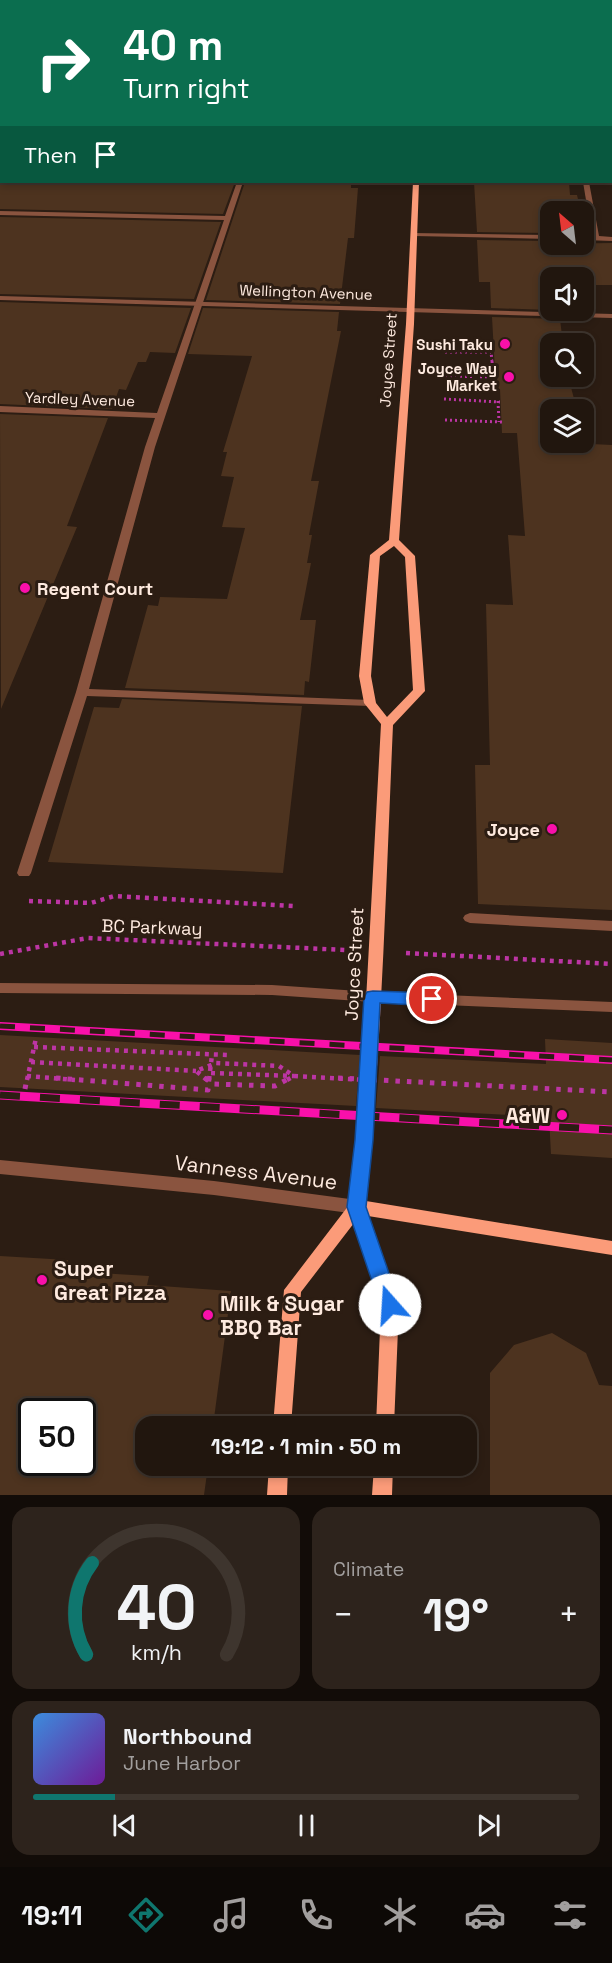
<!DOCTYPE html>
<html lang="en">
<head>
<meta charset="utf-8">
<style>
  body { margin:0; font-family:"Space Grotesk",sans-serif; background:#2d231c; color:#f1f3f6; height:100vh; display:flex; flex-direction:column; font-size:22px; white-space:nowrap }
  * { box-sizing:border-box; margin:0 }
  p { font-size:20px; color:#a29f9e }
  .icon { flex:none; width:33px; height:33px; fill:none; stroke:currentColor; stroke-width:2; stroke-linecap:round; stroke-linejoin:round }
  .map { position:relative; height:1495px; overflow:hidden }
  .details { display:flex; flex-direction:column; gap:12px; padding:12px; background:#120c08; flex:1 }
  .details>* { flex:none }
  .banner { position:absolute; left:0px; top:0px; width:612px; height:183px; box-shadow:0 3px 9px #0003,0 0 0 2px #3e352e; background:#0b6e4f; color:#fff; overflow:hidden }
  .needle { width:39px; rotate:332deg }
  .fabs { position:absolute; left:540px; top:201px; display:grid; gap:12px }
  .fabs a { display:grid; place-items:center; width:54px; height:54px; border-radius:12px; background:#21160e; box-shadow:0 3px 9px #0003,0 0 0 2px #3e352e; font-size:30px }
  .speed { position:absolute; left:18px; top:1398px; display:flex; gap:12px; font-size:30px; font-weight:700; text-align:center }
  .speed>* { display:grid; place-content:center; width:78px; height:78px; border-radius:50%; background:#21160e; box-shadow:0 3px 9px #0003,0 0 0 2px #3e352e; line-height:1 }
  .speed .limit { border:3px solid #111; border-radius:9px; background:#fff; color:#111 }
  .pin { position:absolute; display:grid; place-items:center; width:51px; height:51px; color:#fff; margin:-26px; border:3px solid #fff; border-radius:50%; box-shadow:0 2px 6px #0007 }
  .me { position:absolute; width:66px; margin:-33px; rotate:341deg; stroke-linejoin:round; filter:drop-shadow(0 0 4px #0008) }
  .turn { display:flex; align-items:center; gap:21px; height:126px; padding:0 24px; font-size:27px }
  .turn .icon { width:78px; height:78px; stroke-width:2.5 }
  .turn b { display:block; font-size:42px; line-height:51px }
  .then { display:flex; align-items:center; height:57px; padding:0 24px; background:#0003; gap:12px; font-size:22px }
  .big { font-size:45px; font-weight:700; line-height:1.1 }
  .details .card { flex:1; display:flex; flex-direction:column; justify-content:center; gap:9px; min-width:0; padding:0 21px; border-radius:18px; background:#2d231c }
  .details .dial { align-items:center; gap:0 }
  .dial svg { height:156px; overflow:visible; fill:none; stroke:#3e352e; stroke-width:7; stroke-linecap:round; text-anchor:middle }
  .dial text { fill:#f1f3f6; stroke:none }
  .song { display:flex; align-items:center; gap:18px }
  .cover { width:72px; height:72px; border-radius:9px; background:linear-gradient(135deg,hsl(210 70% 55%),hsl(280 70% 35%)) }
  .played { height:6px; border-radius:3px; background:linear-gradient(90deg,#0f766e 15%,#3e352e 15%) }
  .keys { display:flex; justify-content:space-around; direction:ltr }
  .heat { display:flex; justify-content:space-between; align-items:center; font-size:33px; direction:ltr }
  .details .tiles { flex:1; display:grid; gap:12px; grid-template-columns:1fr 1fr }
  .card:last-child { grid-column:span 2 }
  .trip { position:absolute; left:135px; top:1416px; width:342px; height:60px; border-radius:18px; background:#21160e; box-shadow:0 3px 9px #0003,0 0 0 2px #3e352e; font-weight:700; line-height:60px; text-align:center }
  .tabs { display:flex; height:96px; justify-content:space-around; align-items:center; background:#0d0906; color:#a29f9e }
  .tabs .icon { width:42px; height:42px }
  .tabs .active { color:#0f766e }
  .tabs b { font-size:27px; color:#f1f3f6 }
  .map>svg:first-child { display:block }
  .building { fill:#4d331f; fill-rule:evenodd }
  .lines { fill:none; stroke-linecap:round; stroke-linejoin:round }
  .path-far2 { stroke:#bc35a4; stroke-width:3; stroke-dasharray:2 3; stroke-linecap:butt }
  .path-far1 { stroke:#bc35a4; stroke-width:4.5; stroke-dasharray:4 5; stroke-linecap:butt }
  .path { stroke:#bc35a4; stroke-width:5; stroke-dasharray:4.5 7; stroke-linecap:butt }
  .lane { fill:#8a543f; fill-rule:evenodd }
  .street { fill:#8a543f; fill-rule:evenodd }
  .secondary { fill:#fb9b79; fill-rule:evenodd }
  .rail-far1-casing { stroke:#f910aa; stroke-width:8 }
  .rail-casing { stroke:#f910aa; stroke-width:9 }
  .rail-far1 { stroke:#2c1d13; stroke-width:5; stroke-dasharray:15; stroke-linecap:butt }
  .rail { stroke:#2c1d13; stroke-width:7; stroke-dasharray:20; stroke-linecap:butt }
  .path-bridge-far1 { stroke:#bc35a4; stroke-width:4.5; stroke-dasharray:4 5; stroke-linecap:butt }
  .path-bridge { stroke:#bc35a4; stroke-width:5; stroke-dasharray:4.5 7; stroke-linecap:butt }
  .route { fill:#1a73e8; stroke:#114b97; stroke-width:1.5 }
  .poi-dot { fill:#f910aa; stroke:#2c1d13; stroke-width:2 }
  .labels { text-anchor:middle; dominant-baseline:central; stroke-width:6; stroke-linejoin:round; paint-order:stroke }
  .far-street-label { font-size:15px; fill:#feeadf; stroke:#2c1d13 }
  .far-poi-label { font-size:15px; font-weight:bold; fill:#feeadf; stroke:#2c1d13; text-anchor:end }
  .poi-label { font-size:18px; font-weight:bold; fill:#feeadf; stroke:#2c1d13; text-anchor:start }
  .street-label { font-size:18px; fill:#feeadf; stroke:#2c1d13 }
  .near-poi-label { font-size:21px; font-weight:bold; fill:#feeadf; stroke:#2c1d13; text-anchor:start }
  .near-street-label { font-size:21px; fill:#feeadf; stroke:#2c1d13 }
</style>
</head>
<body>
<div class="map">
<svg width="612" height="1495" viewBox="0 0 612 1495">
  <rect width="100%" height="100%" fill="#2c1d13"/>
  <path class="building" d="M 0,182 L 235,182 L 223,214 L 0,209 Z
    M 245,182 L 351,182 L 351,188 L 358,188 L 354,238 L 348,238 L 340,304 L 206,300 Z
    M 474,182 L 569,182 L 570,195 L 577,195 L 581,212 L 550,212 L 550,233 L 477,232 Z
    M 0,217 L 221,222 L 194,299 L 0,294 Z
    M 477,240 L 550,241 L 550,244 L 612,243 L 612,285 L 584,285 L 584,278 L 550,278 L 550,310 L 491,308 L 490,282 L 479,282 Z
    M 0,302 L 191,308 L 175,353 L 150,352 L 146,362 L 138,362 L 126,390 L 119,389 L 112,409 L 0,404 Z
    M 203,308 L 339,312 L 337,331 L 341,331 L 311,481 L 319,481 L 309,535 L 312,535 L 307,563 L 311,563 L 300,620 L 316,620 L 309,682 L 305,681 L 304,695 L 125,688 L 148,605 L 158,606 L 160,597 L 227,599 L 245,528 L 222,527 L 234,477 L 221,476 L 227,452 L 223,452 L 252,356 L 188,354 Z
    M 492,317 L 560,319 L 563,344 L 550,344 L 550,376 L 568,376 L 577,410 L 550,410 L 550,442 L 612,445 L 612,910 L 478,904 L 475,765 L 490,765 L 486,604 L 513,605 L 508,535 L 525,536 L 517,433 L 502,433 L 500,389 L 496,389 Z
    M 0,414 L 108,418 L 67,526 L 77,527 L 1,709 Z
    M 122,699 L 302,706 L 283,873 L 48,862 L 94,707 L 119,708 Z
    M 0,1035 L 360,1055 L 356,1106 L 0,1087 Z
    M 545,1039 L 612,1043 L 612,1158 L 551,1154 L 549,1117 L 376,1108 L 380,1056 L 546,1064 Z
    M 0,1256 L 68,1260 L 66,1271 L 149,1276 L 147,1285 L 231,1291 L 213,1426 L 146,1426 L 146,1466 L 208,1466 L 204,1495 L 0,1495 ZM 32,1412 L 82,1412 L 82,1462 L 32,1462 Z
    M 552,1333 L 586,1353 L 599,1385 L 612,1386 L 612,1495 L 490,1495 L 490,1373 L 514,1345 Z"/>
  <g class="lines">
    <path class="path-far2" d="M 493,343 L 490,343 L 492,361 L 495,361
      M 445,352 L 491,352
      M 492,361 L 493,377
      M 445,376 L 495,377
      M 444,399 L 500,402
      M 498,401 L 499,422
      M 445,420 L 502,422"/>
    <path class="path-far1" d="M 29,901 L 91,903 L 114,896 L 293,906
      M 406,953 L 612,964
      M 0,954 L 88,938 L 345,950
      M 34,1047 L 229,1055
      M 31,1062 L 196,1071
      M 211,1073 L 294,1076
      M 27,1076 L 75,1080
      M 27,1080 L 36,1038
      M 209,1080 L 212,1055"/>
    <path class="path" d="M 56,1078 L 208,1090 L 209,1078
      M 25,1089 L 27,1078"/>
    <path class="lane" d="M 296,0 L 300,0 L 300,2 L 296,2 Z
      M 561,0 L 565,0 L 565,2 L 561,2 Z
      M 0,1 L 4,2 L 0,3 Z
      M 610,12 L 612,12 L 612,14 L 610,14 Z
      M 237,182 L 243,182 L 155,447 L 89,689 L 370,700 L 376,703 L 370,706 L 87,696 L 31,873 L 29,876 L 19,876 L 17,873 L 76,692 L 145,447 L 155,418 L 0,412 L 0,406 L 157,413 L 224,220 L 0,215 L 0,211 L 225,216 Z
      M 583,182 L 589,182 L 599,236 L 612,237 L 612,241 L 584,240 L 584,236 L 592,236 Z
      M 412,233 L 550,235 L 550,239 L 414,236 L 412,235 Z
      M 0,983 L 272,985 L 373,992 L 612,1002 L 612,1012 L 373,1002 L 272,995 L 0,993 Z"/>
    <path class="street" d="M 0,40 L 2,40 L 2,44 L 0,44 Z
      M 610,52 L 612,52 L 612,56 L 610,56 Z
      M 0,142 L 2,142 L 2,146 L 0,146 Z
      M 0,296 L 612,314 L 612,318 L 0,300 Z
      M 470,913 L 612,921 L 612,931 L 470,923 L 465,921 L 463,918 L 465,915 Z
      M 0,1160 L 214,1181 L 357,1200 L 363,1202 L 365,1207 L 363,1212 L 357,1214 L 214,1195 L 0,1174 Z"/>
    <path class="secondary" d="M 422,0 L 426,0 L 426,2 L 422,2 Z
      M 413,182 L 419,182 L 414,324 L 399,540 L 415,556 L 425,691 L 393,725 C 386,884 382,1043 366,1201 L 612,1241 L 612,1255 L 368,1216 L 399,1305 L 394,1426 L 376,1426 L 381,1305 L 354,1223 L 301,1292 L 291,1426 L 273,1426 L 284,1290 L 349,1205 L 356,1140 L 365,1019 L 381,724 L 364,703 L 359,676 L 370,555 L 389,540 L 406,324 ZM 394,546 L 405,557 L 413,690 L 387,717 L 376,703 L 371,676 L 380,556 Z
      M 269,1466 L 288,1466 L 287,1495 L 267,1495 Z
      M 374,1466 L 393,1466 L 392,1495 L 372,1495 Z"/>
    <defs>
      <path id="rail-far1" d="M 0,1026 L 612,1060"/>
      <path id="rail" d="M 0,1095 L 612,1130"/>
    </defs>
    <use href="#rail-far1" class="rail-far1-casing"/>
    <use href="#rail" class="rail-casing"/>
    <use href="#rail-far1" class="rail-far1"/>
    <use href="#rail" class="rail"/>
    <path class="path-bridge-far1" d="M 294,1076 L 368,1080
      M 207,1080 L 196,1071 L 216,1063 L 279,1066 L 294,1076
      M 287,1080 L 294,1076"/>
    <path class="path-bridge" d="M 205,1078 L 213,1084 L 275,1086 L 290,1078
      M 338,1078 L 612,1092"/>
  </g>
  <path class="route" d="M 373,991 L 432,993 L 438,995 L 441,999 L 438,1004 L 432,1006 L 380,1003 L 373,1140 L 366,1207 L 400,1305 L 397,1312 L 390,1314 L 383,1312 L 380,1305 L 347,1207 L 355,1140 L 364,997 L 367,992 Z"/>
  <g class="poi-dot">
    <circle cx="505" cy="344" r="6"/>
    <circle cx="509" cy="377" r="6"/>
    <circle cx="25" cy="588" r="6"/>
    <circle cx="552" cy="829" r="6"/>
    <circle cx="562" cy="1115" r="6"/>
    <circle cx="42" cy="1280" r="6"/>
    <circle cx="208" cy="1315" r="6"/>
  </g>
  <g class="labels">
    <g class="far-street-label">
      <text transform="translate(306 292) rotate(2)">Wellington Avenue</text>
      <text transform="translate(388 360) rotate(-86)">Joyce Street</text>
      <text transform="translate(80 399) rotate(2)">Yardley Avenue</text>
    </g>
    <g class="far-poi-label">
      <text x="493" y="344">Sushi Taku</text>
      <text x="497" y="368">Joyce Way<tspan x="497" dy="17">Market</tspan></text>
    </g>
    <g class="poi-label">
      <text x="37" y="588">Regent Court</text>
      <text x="540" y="829" text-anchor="end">Joyce</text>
    </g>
    <g class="street-label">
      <text transform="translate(152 927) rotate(2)">BC Parkway</text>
      <text transform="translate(354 964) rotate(-87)">Joyce Street</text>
    </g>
    <g class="near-poi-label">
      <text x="550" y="1115" text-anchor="end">A&amp;W</text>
      <text x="54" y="1268">Super<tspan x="54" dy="24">Great Pizza</tspan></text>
      <text x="220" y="1303">Milk &amp; Sugar<tspan x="220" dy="24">BBQ Bar</tspan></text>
    </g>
    <g class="near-street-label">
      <text transform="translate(256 1172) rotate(7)">Vanness Avenue</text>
    </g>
  </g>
</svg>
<div class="fabs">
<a><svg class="needle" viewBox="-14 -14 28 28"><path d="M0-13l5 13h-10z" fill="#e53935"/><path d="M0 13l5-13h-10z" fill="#a29f9e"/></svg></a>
<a><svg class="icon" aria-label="sound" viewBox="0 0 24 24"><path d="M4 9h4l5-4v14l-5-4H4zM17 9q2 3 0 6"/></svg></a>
<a><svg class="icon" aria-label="search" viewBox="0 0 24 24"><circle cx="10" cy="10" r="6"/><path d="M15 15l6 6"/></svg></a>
<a><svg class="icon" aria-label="layers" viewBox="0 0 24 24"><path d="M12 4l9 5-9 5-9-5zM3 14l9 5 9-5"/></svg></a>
</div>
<div class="speed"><div class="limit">50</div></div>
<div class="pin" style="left:432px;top:999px;background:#d93025"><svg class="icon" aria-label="arrive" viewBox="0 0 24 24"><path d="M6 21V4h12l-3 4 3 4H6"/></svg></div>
<svg class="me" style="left:390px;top:1305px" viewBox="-20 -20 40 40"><circle r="19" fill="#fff"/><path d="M0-13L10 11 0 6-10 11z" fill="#1a73e8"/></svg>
<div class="trip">19:12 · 1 min · 50 m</div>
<div class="banner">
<div class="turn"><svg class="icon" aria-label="right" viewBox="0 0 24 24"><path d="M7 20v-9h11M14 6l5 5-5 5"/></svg><div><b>40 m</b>Turn right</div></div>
<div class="then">Then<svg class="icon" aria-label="arrive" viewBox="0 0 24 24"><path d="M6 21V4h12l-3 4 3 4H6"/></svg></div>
</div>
</div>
<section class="details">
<div class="tiles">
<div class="card dial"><svg viewBox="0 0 100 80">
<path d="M14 69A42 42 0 1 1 86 69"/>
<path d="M14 69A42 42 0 0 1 17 22" stroke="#0f766e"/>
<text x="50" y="56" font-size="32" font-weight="700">40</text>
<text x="50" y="72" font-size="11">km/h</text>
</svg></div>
<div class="card"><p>Climate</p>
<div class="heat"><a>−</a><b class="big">19°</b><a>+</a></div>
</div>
<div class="card">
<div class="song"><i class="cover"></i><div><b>Northbound</b><p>June Harbor</p></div></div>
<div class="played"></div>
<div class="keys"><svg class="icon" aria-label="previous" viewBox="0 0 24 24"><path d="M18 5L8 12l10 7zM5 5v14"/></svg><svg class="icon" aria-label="pause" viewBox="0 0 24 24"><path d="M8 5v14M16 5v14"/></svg><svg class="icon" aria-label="next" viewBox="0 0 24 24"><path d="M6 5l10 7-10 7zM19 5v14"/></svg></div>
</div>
</div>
</section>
<nav class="tabs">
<b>19:11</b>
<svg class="icon active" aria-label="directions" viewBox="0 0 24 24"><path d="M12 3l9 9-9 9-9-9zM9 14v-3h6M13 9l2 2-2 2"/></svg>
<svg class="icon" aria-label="music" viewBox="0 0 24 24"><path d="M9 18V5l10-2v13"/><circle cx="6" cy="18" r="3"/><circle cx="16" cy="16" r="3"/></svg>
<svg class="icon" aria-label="phone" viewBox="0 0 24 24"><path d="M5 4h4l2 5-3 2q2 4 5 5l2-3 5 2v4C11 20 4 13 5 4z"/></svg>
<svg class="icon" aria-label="climate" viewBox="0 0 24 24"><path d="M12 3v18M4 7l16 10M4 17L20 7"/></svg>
<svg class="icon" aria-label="car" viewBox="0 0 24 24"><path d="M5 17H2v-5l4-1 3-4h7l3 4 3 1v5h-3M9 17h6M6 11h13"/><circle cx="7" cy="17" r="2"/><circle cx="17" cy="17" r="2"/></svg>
<svg class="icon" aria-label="filters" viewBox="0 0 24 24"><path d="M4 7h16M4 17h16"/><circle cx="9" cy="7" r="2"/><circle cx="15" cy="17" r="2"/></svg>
</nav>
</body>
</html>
